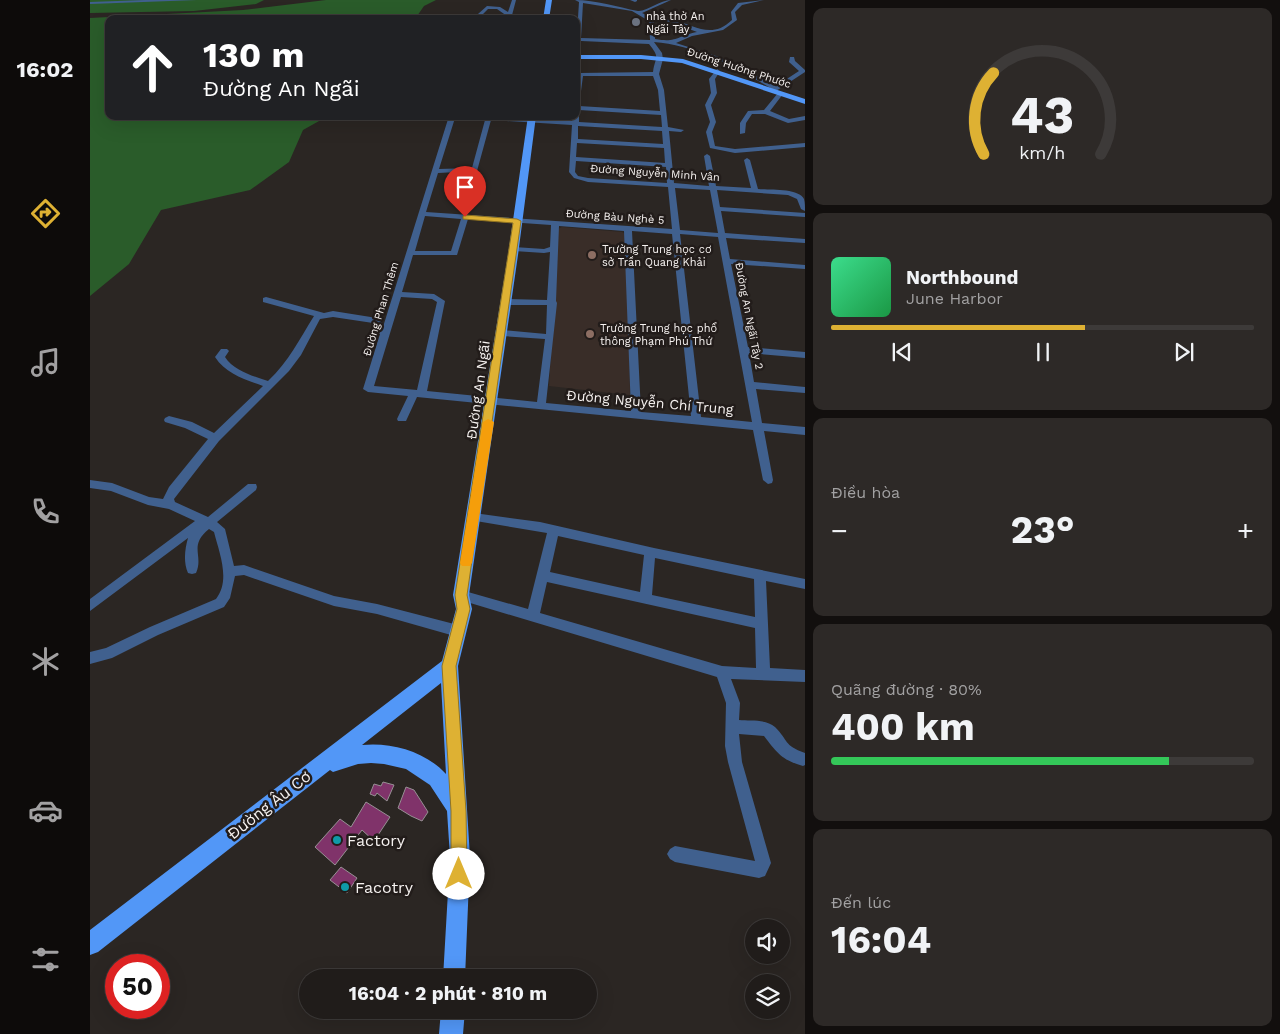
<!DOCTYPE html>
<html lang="vi">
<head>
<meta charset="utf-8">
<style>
  body { margin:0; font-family:"Work Sans",sans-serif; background:#2d2927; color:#f1f3f6; height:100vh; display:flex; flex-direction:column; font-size:19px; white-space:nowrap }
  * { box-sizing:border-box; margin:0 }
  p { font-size:16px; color:#a2a1a2 }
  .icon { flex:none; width:28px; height:28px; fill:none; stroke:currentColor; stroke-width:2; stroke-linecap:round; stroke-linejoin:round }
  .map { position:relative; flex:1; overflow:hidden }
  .drawer { display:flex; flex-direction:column; gap:8px; padding:8px; background:#120f0e; width:475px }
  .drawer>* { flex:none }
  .hud { position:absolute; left:15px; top:15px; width:475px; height:105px; border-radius:10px; box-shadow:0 5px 20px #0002,0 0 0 1px #3d3a39; background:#202124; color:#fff; overflow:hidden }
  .fabs { position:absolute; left:655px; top:919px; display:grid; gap:10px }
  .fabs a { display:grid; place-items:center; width:45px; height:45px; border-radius:50%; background:#201c1a; box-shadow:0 5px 20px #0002,0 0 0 1px #3d3a39; font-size:25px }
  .speed { position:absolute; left:15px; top:954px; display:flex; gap:10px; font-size:25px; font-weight:700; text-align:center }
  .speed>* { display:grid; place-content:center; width:65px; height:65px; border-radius:50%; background:#201c1a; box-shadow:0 5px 20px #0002,0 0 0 1px #3d3a39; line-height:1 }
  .speed .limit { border:8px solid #d22; background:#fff; color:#111 }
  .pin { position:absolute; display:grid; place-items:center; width:42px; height:42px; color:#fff; margin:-51px -21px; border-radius:50% 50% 50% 0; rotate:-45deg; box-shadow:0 0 5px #0007 }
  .pin .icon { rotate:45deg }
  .me { position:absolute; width:55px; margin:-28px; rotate:0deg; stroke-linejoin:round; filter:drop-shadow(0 0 4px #0008) }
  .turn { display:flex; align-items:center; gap:18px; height:105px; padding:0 15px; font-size:22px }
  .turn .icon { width:65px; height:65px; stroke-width:2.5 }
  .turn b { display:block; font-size:35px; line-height:42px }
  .big { font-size:38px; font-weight:700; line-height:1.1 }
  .drawer .widget { flex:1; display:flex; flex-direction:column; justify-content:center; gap:8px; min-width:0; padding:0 18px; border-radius:10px; background:#2d2927 }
  .drawer .dial { align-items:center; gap:0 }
  .dial svg { height:130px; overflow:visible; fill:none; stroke:#3d3a39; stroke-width:7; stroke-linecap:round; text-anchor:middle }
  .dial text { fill:#f1f3f6; stroke:none }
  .song { display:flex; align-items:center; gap:15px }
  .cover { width:60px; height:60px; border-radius:8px; background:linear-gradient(135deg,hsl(150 70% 55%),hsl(140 70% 35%)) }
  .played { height:5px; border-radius:2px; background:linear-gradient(90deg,#deb133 60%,#3d3a39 60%) }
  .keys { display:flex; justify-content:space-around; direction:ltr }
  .heat { display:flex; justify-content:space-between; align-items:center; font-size:28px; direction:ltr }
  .charge { height:8px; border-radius:4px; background:linear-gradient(90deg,#34c759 80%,#3d3a39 0) }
  .trip { position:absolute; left:209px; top:969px; width:298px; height:50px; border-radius:25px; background:#201c1a; box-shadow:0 5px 20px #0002,0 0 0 1px #3d3a39; font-weight:700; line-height:50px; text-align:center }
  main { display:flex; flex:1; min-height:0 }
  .menu { display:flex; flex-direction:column; width:90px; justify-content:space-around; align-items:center; background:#0d0b0a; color:#a2a1a2 }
  .menu .icon { width:35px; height:35px }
  .menu .selected { color:#deb133 }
  .menu b { font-size:22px; color:#f1f3f6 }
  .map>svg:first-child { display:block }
  .built { fill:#392d28 }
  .green { fill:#2a5c2a }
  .building { fill:#80336a; stroke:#979094 }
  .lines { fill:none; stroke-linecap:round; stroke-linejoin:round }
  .minor { fill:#40608e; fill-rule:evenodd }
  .major { fill:#5297f7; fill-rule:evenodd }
  .route { fill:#deb133; stroke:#907321 }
  .slow { fill:#f59e0b }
  .worship-dot { fill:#6b7280; stroke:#221c1a; stroke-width:2 }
  .education-dot { fill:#8d6e63; stroke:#221c1a; stroke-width:2 }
  .culture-dot { fill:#0f9aa8; stroke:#221c1a; stroke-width:2 }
  .labels { text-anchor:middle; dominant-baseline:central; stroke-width:5; stroke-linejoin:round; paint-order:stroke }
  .far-poi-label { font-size:11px; fill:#f6f2f0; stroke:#221c1a; text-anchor:start }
  .far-street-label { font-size:11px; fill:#f6f2f0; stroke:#221c1a }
  .street-label { font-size:14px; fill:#f6f2f0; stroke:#221c1a }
  .near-street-label { font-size:16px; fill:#f6f2f0; stroke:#221c1a }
  .near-poi-label { font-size:16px; fill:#f6f2f0; stroke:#221c1a; text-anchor:start }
</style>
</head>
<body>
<main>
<nav class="menu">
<b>16:02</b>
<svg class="icon selected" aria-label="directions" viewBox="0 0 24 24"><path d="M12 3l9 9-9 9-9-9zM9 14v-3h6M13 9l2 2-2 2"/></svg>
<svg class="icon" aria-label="music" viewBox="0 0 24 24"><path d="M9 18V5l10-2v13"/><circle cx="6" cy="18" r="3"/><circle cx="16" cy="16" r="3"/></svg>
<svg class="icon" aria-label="phone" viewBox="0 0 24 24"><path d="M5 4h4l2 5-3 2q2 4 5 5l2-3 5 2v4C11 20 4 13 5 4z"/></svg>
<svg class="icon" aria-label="climate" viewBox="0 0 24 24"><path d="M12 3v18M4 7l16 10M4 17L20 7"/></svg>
<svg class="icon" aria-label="car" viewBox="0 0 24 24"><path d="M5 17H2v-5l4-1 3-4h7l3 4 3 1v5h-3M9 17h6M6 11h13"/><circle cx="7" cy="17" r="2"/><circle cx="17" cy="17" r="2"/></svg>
<svg class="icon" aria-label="filters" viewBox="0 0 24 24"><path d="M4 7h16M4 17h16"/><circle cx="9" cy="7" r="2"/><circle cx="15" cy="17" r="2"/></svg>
</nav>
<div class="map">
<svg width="715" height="1034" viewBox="0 0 715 1034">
  <rect width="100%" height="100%" fill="#2b2623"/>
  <path class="built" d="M 472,227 L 532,232 L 537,235 L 540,395 L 459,386 L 468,229 Z"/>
  <path class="green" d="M 0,0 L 174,0 L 166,4 L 104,11 L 0,13 Z
    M 236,0 L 346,0 L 334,6 L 325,19 L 19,19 L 19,116 L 238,116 L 213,130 L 199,162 L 160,190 L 71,210 L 39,264 L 0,296 L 0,18 L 153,10 Z"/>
  <path class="building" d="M 293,782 L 304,785 L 297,801 L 287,793 L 285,796 L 280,794 L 284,784 L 291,786 Z
    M 316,787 L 324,790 L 338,812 L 332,821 L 321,816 L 308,808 Z
    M 276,802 L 300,817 L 284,841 L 272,830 L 245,865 L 225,847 L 250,819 L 261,827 Z
    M 251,867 L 267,878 L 257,893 L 240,880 Z"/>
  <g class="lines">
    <path class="minor" d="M 55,0 L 107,0 L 0,4 L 0,2 Z
      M 422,0 L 426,0 L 421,19 L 416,19 L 417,16 L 407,9 L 398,9 L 391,16 L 373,19 L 379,14 L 388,14 L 397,6 L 410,7 L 418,12 Z
      M 485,0 C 506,0 527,7 548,11 C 556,12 570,0 581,0 L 552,13 C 564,19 571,17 583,20 C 605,25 621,40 642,20 L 641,12 L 648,3 L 674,0 L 652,5 L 645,12 L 647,20 L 633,30 L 602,36 L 586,43 L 629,57 L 686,86 L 709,71 L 699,62 L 700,57 L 704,57 L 705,61 L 715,70 L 715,72 L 683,93 L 680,91 L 682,89 C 648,68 605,45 564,42 L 572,53 L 573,59 L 569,74 L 574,90 L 578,127 L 594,130 L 591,132 L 579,131 L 584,183 L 619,186 L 614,156 L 617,154 L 620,156 L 626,186 L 661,188 L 654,160 L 657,158 L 660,160 L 668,189 C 679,190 709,188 714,199 C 715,203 715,207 715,211 L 711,209 L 707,199 L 698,195 L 627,190 L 630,207 L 715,213 L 715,217 L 631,211 L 635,233 L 715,239 L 715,243 L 636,238 L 640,259 L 715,265 L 715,269 L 641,264 L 658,347 L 715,352 L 715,358 L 659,353 L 664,382 L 715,387 L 715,393 L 666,389 L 672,423 L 715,427 L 715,435 L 674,431 L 683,480 L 682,483 L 678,484 L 673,480 L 663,430 L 327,397 L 316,421 L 308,421 L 307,419 L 318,396 L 278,392 L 273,389 L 290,334 L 286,331 L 283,323 L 243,317 L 230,319 L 211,355 L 199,371 L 129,441 L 84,499 L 85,502 L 118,517 L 158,484 L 166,484 L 167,487 L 166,490 L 127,522 L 135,529 L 144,566 L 154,565 L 244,596 L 287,604 L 368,625 L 372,627 L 374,631 L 372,635 L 368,637 L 287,614 L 244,606 L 154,575 L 145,576 L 140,598 L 134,607 L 68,635 L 22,658 L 0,664 L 0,652 L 16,648 L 60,627 L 126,599 C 141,580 129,552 124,532 L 119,529 C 98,546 114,555 106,573 L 102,574 L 98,573 C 93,562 95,548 98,538 L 0,611 L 0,599 L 105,521 L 79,509 L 58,505 L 21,491 L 0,488 L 0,480 L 22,483 L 59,497 L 73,499 L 79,487 L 118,439 L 95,428 L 75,422 L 74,420 L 75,418 L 79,416 L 102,422 L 124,433 L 173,386 C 154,379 136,374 125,357 L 131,349 L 137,349 L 139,351 L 135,357 C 144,371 163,376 178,381 C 199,361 209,340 224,316 L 173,302 L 173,298 L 176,297 L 234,313 L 243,311 L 287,318 L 290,319 L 293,327 L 359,116 L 402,116 L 482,121 L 483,116 L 486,116 L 486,114 L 489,116 L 489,122 L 572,127 L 571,115 L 489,110 L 486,113 L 486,76 L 489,73 L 563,72 C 565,56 571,59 559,44 L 491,41 L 491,48 L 486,49 L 489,2 ZM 493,3 L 542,11 L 559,21 L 560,40 L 491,38 ZM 564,21 L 581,22 L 607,32 C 587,36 587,43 565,39 ZM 493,76 L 563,76 L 568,90 L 570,111 L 489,106 ZM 365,118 L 395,120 L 382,168 L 349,169 ZM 401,120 L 482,125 L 479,172 L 484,178 L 498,182 L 578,187 L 582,229 L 336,212 L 348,173 L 387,171 ZM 488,126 L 572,131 L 573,144 L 488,139 ZM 487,143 L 574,148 L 575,163 L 486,157 ZM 486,161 L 576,167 L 577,183 L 498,178 L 488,176 L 485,172 ZM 585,188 L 620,190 L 628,233 L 590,230 ZM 335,216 L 371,219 L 361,251 L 325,251 ZM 378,219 L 461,225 L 460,247 L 454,249 L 424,247 L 420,249 L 424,251 L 454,253 L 460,252 L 457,300 L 416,299 L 412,302 L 416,305 L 457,305 L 456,334 L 412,330 L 408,333 L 412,336 L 455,339 L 447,402 L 337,391 L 355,301 L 344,294 L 312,292 L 323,255 L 367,255 ZM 469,226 L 534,231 L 541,411 L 456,403 L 467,303 L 466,301 ZM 542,231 L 582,234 L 601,416 L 551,412 ZM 590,234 L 628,237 L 662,422 L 611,417 ZM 311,297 L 342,299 L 347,302 L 327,390 L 284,386 Z
      M 540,0 L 547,0 L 547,1 L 545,2 Z
      M 627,69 L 630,71 L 625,79 L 627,93 L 621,105 L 626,122 L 622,132 L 625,146 L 645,149 L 715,143 L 715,147 L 645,153 L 620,148 L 616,132 L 620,122 L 615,105 L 621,93 L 619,79 Z
      M 688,93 L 693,94 L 680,111 L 699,119 L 715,116 L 715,120 L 698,123 L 675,114 L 662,114 L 656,123 L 655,133 L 650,134 L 650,123 L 658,111 L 674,110 Z
      M 384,513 L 450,522 L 564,548 L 715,579 L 715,589 L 676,581 L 680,668 L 715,670 L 715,682 L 641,679 L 650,703 L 649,720 C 660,721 676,719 685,727 C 699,741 693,745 715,753 L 715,765 L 713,766 C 692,760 687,753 674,736 L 649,734 L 652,762 L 681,863 L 675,876 L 669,878 L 585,862 L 580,859 L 577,854 L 580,849 L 585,846 L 665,861 L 638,762 L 635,746 L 636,703 L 627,677 L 367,599 L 365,595 L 367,591 L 371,590 L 438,609 L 457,533 L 380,520 L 378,517 L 380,514 ZM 468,536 L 554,555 L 550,592 L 460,572 ZM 565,558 L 664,579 L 665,617 L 562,595 ZM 457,582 L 665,628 L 666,668 L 632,666 L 450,613 Z"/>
    <path class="major" d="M 456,0 L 462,0 L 459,19 L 453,19 Z
      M 486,55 L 551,55 L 593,59 L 715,99 L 715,104 L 592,63 L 551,59 L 486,59 Z
      M 438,116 L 446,116 L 428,255 L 379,595 L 382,609 L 368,666 L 380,857 L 375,978 L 353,978 L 360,857 L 357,811 L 340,785 L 316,769 L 294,764 L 281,763 L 268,764 L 243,772 L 240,770 L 8,952 L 0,955 L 0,930 L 352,661 L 366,609 L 363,595 L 418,255 ZM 351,683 L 356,774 C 335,751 301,742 272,745 Z
      M 351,1010 L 375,1010 L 373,1034 L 349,1034 Z"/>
  </g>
  <path class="route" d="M 375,215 L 427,219 L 431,221 L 377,595 L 380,609 L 366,666 L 376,811 L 377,874 L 375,879 L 369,882 L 364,879 L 361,874 L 361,811 L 352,666 L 367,609 L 365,595 L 423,223 L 373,219 L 373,216 Z"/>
  <path class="slow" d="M 398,419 L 404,422 L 382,563 L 380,566 L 372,566 L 370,563 L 393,422 Z"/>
  <circle class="worship-dot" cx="546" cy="22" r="5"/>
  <g class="education-dot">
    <circle cx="502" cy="255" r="5"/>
    <circle cx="500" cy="334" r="5"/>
  </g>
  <g class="culture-dot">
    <circle cx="247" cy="840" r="5"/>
    <circle cx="255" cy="887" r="5"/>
  </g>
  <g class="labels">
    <g class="far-poi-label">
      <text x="556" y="16">nhà thờ An<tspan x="556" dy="13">Ngãi Tây</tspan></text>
      <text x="512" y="249">Trường Trung học cơ<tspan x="512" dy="13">sở Trần Quang Khải</tspan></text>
      <text x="510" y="328">Trường Trung học phổ<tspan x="510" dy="13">thông Phạm Phú Thứ</tspan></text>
    </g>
    <g class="far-street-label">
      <text transform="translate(649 68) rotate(18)">Đường Hưởng Phước</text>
      <text transform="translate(565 173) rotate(4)">Đường Nguyễn Minh Vân</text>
      <text transform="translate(525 217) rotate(4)">Đường Bàu Nghè 5</text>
      <text transform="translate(291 309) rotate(-73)">Đường Phan Thêm</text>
      <text transform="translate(659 316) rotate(79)">Đường An Ngãi Tây 2</text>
    </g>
    <g class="street-label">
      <text transform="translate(388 390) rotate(-82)">Đường An Ngãi</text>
      <text transform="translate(560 402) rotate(5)">Đường Nguyễn Chí Trung</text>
    </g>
    <g class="near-street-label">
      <text transform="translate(179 805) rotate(-38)">Đường Âu Cơ</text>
    </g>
    <g class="near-poi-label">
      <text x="257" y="840">Factory</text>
      <text x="265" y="887">Facotry</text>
    </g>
  </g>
</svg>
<div class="fabs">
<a><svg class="icon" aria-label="sound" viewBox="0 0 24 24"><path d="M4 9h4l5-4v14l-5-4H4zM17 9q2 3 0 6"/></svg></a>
<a><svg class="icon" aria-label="layers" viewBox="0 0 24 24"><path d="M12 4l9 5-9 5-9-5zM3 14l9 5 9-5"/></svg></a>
</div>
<div class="speed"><div class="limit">50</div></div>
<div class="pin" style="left:375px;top:217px;background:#d93025"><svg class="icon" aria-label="arrive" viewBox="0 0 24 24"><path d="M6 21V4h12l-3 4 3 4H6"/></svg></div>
<svg class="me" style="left:369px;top:874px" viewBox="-20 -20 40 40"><circle r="19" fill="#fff"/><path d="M0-13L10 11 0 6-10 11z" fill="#deb133"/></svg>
<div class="trip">16:04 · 2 phút · 810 m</div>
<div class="hud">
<div class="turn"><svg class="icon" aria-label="ahead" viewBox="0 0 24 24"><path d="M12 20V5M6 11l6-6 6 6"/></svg><div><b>130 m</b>Đường An Ngãi</div></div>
</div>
</div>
<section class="drawer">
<div class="widget dial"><svg viewBox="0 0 100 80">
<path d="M14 69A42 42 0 1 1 86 69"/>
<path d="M14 69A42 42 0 0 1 20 19" stroke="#deb133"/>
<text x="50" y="56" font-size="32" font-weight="700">43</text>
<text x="50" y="72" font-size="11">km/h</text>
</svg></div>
<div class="widget">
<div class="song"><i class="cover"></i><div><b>Northbound</b><p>June Harbor</p></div></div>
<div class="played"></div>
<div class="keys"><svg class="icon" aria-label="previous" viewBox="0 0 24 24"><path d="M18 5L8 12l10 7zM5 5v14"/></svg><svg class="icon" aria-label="pause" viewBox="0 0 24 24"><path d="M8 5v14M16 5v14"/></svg><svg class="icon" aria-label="next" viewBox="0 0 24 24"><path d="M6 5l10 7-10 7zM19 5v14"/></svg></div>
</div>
<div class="widget"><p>Điều hòa</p>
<div class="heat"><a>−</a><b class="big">23°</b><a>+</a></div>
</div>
<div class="widget"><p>Quãng đường · 80%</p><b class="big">400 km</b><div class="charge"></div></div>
<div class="widget"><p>Đến lúc</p><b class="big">16:04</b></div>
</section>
</main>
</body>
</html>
